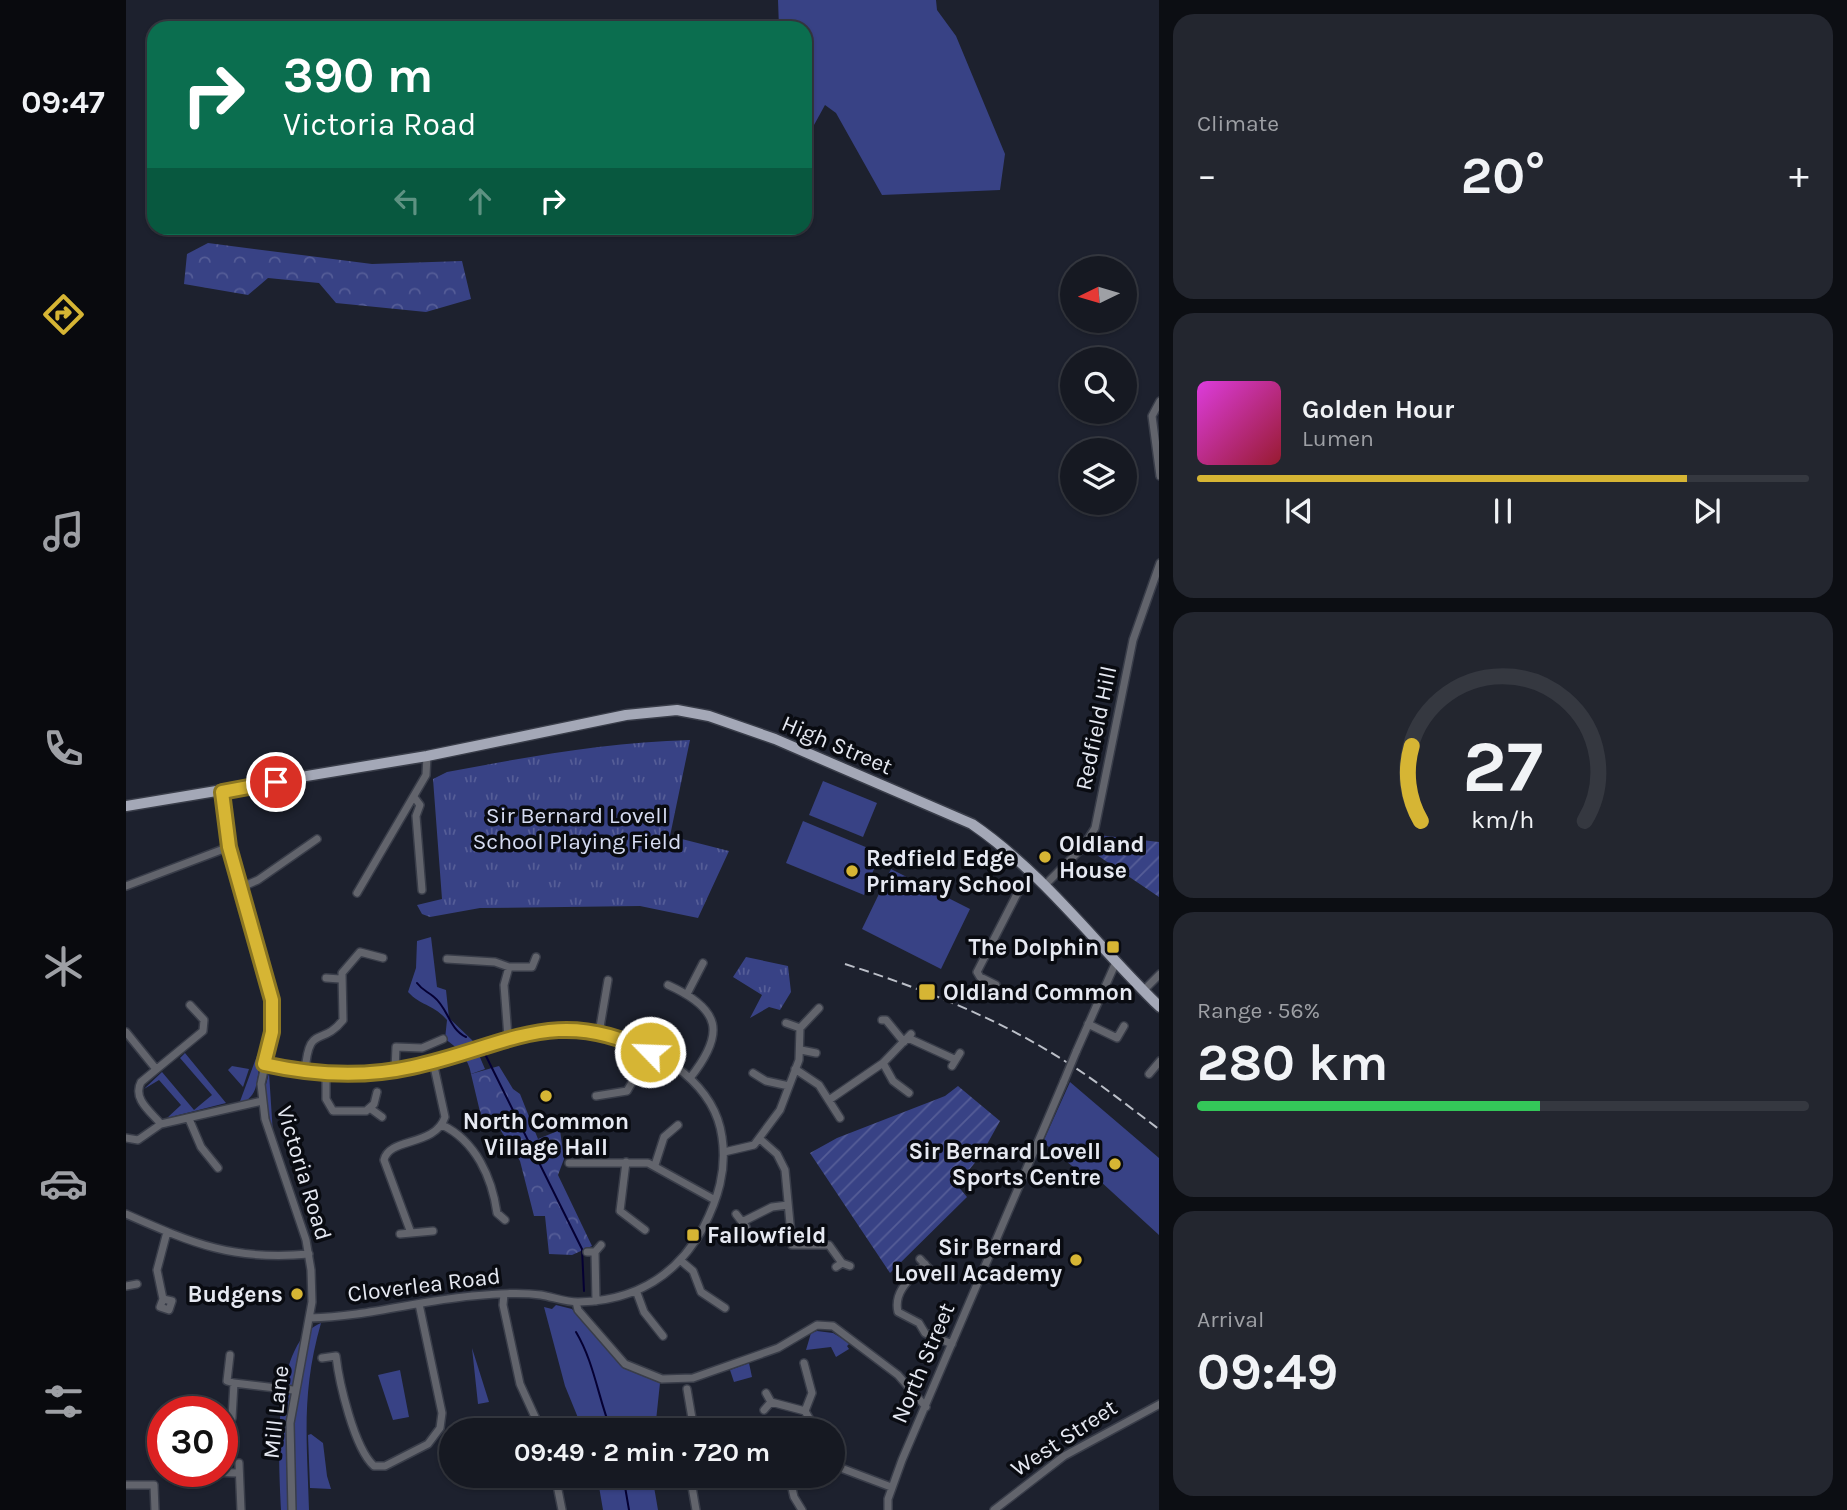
<!DOCTYPE html>
<html lang="en">
<head>
<meta charset="utf-8">
<style>
  body { margin:0; font-family:Karla,sans-serif; background:#23262f; color:#f1f3f6; height:100vh; display:flex; flex-direction:column; font-size:26px; white-space:nowrap }
  * { box-sizing:border-box; margin:0 }
  p { font-size:23px; color:#9ea0a5 }
  .icon { flex:none; width:38px; height:38px; fill:none; stroke:currentColor; stroke-width:2; stroke-linecap:round; stroke-linejoin:round }
  .map { position:relative; flex:1; overflow:hidden }
  .panel { display:flex; flex-direction:column; gap:14px; padding:14px; background:#0c0e13; width:688px }
  .panel>* { flex:none }
  .guide { position:absolute; left:21px; top:21px; width:665px; height:214px; border-radius:21px; box-shadow:0 2px 5px #0004,0 0 0 2px #353840; background:#0b6e4f; color:#fff; overflow:hidden }
  .needle { width:46px; rotate:265deg }
  .buttons { position:absolute; left:934px; top:256px; display:grid; gap:14px }
  .buttons a { display:grid; place-items:center; width:77px; height:77px; border-radius:50%; background:#161922; box-shadow:0 2px 5px #0004,0 0 0 2px #353840; font-size:35px }
  .speed { position:absolute; left:21px; top:1396px; display:flex; gap:14px; font-size:35px; font-weight:700; text-align:center }
  .speed>* { display:grid; place-content:center; width:91px; height:91px; border-radius:50%; background:#161922; box-shadow:0 2px 5px #0004,0 0 0 2px #353840; line-height:1 }
  .speed .limit { border:10px solid #d22; background:#fff; color:#111 }
  .pin { position:absolute; display:grid; place-items:center; width:60px; height:60px; color:#fff; margin:-30px; border:4px solid #fff; border-radius:50%; box-shadow:0 2px 7px #0007 }
  .me { position:absolute; width:77px; margin:-38px; rotate:294deg; stroke-linejoin:round; filter:drop-shadow(0 0 5px #0008) }
  .turn { display:flex; align-items:center; gap:24px; height:147px; padding:0 21px; font-size:32px }
  .turn .icon { width:91px; height:91px; stroke-width:2.5 }
  .turn b { display:block; font-size:49px; line-height:60px }
  .lanes { display:flex; align-items:center; height:66px; padding:0 21px; background:#0003; justify-content:center; gap:35px; direction:ltr }
  .lanes .off { opacity:.35 }
  .big { font-size:52px; font-weight:700; line-height:1.1 }
  .panel .card { flex:1; display:flex; flex-direction:column; justify-content:center; gap:10px; min-width:0; padding:0 24px; border-radius:21px; background:#23262f }
  .panel .dial { align-items:center; gap:0 }
  .dial svg { height:182px; overflow:visible; fill:none; stroke:#353840; stroke-width:7; stroke-linecap:round; text-anchor:middle }
  .dial text { fill:#f1f3f6; stroke:none }
  .song { display:flex; align-items:center; gap:21px }
  .cover { width:84px; height:84px; border-radius:10px; background:linear-gradient(135deg,hsl(300 70% 55%),hsl(350 70% 35%)) }
  .played { height:7px; border-radius:4px; background:linear-gradient(90deg,#d6b534 80%,#353840 80%) }
  .keys { display:flex; justify-content:space-around; direction:ltr }
  .heat { display:flex; justify-content:space-between; align-items:center; font-size:38px; direction:ltr }
  .charge { height:10px; border-radius:5px; background:linear-gradient(90deg,#34c759 56%,#353840 0) }
  .trip { position:absolute; left:313px; top:1418px; width:406px; height:70px; border-radius:35px; background:#161922; box-shadow:0 2px 5px #0004,0 0 0 2px #353840; font-weight:700; line-height:70px; text-align:center }
  main { display:flex; flex:1; min-height:0 }
  .tab-bar { display:flex; flex-direction:column; width:126px; justify-content:space-around; align-items:center; background:#090a0e; color:#9ea0a5 }
  .tab-bar .icon { width:49px; height:49px }
  .tab-bar .selected { color:#d6b534 }
  .tab-bar b { font-size:32px; color:#f1f3f6 }
  .map>svg:first-child { display:block }
  .grass { fill:#384285 }
  .forest { fill:url(#forest-crowns) }
  .park { fill:url(#park-tufts) }
  .garden { fill:url(#garden-furrows) }
  .lines { fill:none; stroke-linecap:round; stroke-linejoin:round }
  .stream { stroke:#050033; stroke-width:2 }
  .minor-casing { stroke:#393d49; stroke-width:10 }
  .major-casing { stroke:#393d49; stroke-width:13 }
  .minor { stroke:#62646c; stroke-width:7 }
  .major { stroke:#a4a8b7; stroke-width:10 }
  .rail { stroke:#bbbfc8; stroke-width:2; stroke-dasharray:10 5; stroke-linecap:butt }
  .minor-bridge-casing { stroke:#393d49; stroke-width:10; stroke-linecap:butt }
  .minor-bridge { stroke:#62646c; stroke-width:7 }
  .route-casing { stroke:#8b7622; stroke-width:18 }
  .route { stroke:#d6b534; stroke-width:12 }
  .poi-dot { fill:#d6b534; stroke:#090b11; stroke-width:2.5 }
  .labels { text-anchor:middle; dominant-baseline:central; stroke-width:7; stroke-linejoin:round; paint-order:stroke }
  .street-label { font-size:23px; fill:#e6e9f2; stroke:#090b11 }
  .park-label { font-size:23px; fill:#d6dcf2; stroke:#090b11 }
  .poi-label { font-size:23px; font-weight:bold; fill:#e6e9f2; stroke:#090b11; text-anchor:start }
</style>
</head>
<body>
<main>
<nav class="tab-bar">
<b>09:47</b>
<svg class="icon selected" aria-label="directions" viewBox="0 0 24 24"><path d="M12 3l9 9-9 9-9-9zM9 14v-3h6M13 9l2 2-2 2"/></svg>
<svg class="icon" aria-label="music" viewBox="0 0 24 24"><path d="M9 18V5l10-2v13"/><circle cx="6" cy="18" r="3"/><circle cx="16" cy="16" r="3"/></svg>
<svg class="icon" aria-label="phone" viewBox="0 0 24 24"><path d="M5 4h4l2 5-3 2q2 4 5 5l2-3 5 2v4C11 20 4 13 5 4z"/></svg>
<svg class="icon" aria-label="climate" viewBox="0 0 24 24"><path d="M12 3v18M4 7l16 10M4 17L20 7"/></svg>
<svg class="icon" aria-label="car" viewBox="0 0 24 24"><path d="M5 17H2v-5l4-1 3-4h7l3 4 3 1v5h-3M9 17h6M6 11h13"/><circle cx="7" cy="17" r="2"/><circle cx="17" cy="17" r="2"/></svg>
<svg class="icon" aria-label="filters" viewBox="0 0 24 24"><path d="M4 7h16M4 17h16"/><circle cx="9" cy="7" r="2"/><circle cx="15" cy="17" r="2"/></svg>
</nav>
<div class="map">
<svg width="1034" height="1510" viewBox="0 0 1034 1510">
  <defs>
    <pattern id="forest-crowns" width="20" height="18" patternUnits="userSpaceOnUse" patternTransform="scale(1.75)"><rect width="20" height="18" fill="#384285"/><path d="M2 6a3 3 0 1 1 6 0M12 15a3 3 0 1 1 6 0" fill="none" stroke="#555d97"/></pattern>
    <pattern id="park-tufts" width="24" height="20" patternUnits="userSpaceOnUse" patternTransform="scale(1.75)"><rect width="24" height="20" fill="#384285"/><path d="M3 7l-1-3M5 7V3M7 7l1-3M15 17l-1-3M17 17v-4M19 17l1-3" fill="none" stroke="#555d97"/></pattern>
    <pattern id="garden-furrows" width="10" height="10" patternUnits="userSpaceOnUse" patternTransform="scale(1.75)"><rect width="10" height="10" fill="#384285"/><path d="M-1 1l2-2M0 10L10 0M9 11l2-2" fill="none" stroke="#555d97"/></pattern>
  </defs>
  <rect width="100%" height="100%" fill="#1d212e"/>
  <path class="grass" d="M 652,0 L 810,0 L 811,10 L 830,36 L 879,154 L 874,190 L 756,195 L 710,113 L 699,105 L 688,125 L 679,121 L 679,28 L 653,28 Z
    M 697,781 L 751,803 L 737,837 L 683,815 Z
    M 677,821 L 754,853 L 738,895 L 660,863 Z
    M 765,869 L 844,909 L 815,969 L 736,929 Z
    M 305,937 L 311,987 L 320,990 L 323,1018 L 347,1041 L 359,1069 L 345,1074 C 343,1059 331,1047 319,1039 L 321,1020 C 307,1004 295,1006 282,992 L 290,968 L 291,941 Z
    M 59,1053 L 100,1103 L 41,1118 L 55,1105 L 33,1080 L 18,1089 L 36,1072 L 68,1110 L 86,1095 L 54,1058 Z
    M 132,1053 L 135,1056 C 130,1076 135,1097 113,1104 Z
    M 106,1066 L 123,1069 L 117,1087 L 102,1070 Z
    M 143,1073 L 147,1134 L 138,1092 Z
    M 944,1082 L 1033,1158 L 1033,1235 L 962,1170 L 957,1175 L 917,1142 Z
    M 430,1305 L 446,1309 L 497,1368 L 534,1383 L 529,1430 L 457,1430 L 439,1386 L 418,1307 L 426,1309 Z
    M 195,1323 C 175,1393 181,1440 183,1510 L 155,1510 C 153,1466 144,1343 195,1323 Z
    M 691,1331 L 707,1333 L 724,1343 L 721,1346 L 723,1349 L 710,1357 L 705,1347 L 680,1350 L 685,1333 Z
    M 346,1348 L 363,1402 L 352,1404 Z
    M 623,1363 L 626,1377 L 608,1382 L 604,1370 Z
    M 274,1370 L 283,1417 L 267,1420 L 252,1375 Z
    M 185,1434 L 197,1443 L 201,1476 L 205,1489 L 184,1488 L 182,1435 Z
    M 471,1475 L 526,1475 L 532,1510 L 477,1510 Z"/>
  <path class="forest" d="M 82,243 L 246,264 L 336,261 L 345,299 L 300,312 L 210,303 L 193,283 L 142,278 L 122,295 L 58,284 L 61,254 Z
    M 373,1066 L 387,1089 L 394,1094 L 412,1139 L 434,1130 L 438,1159 L 432,1175 L 466,1246 L 446,1255 L 423,1254 L 419,1216 L 408,1216 L 394,1161 L 365,1115 L 355,1116 L 345,1074 Z"/>
  <path class="park" d="M 564,740 L 544,836 L 603,851 L 572,918 L 514,906 L 354,908 L 304,917 L 296,914 L 291,905 L 316,899 L 307,779 L 321,772 C 402,757 481,742 564,740 Z
    M 620,957 L 662,966 L 665,992 L 654,1010 L 643,1007 L 624,1018 L 636,995 L 607,977 Z"/>
  <path class="garden" d="M 972,835 L 1033,842 L 1033,897 L 962,849 Z
    M 832,1086 L 874,1121 L 855,1155 L 831,1185 L 841,1197 L 764,1273 L 684,1153 L 711,1138 L 819,1096 Z"/>
  <g class="lines">
    <path class="stream" d="M 291,983 C 297,991 301,991 308,997 C 322,1008 323,1029 340,1037
      M 359,1054 L 456,1249 L 458,1291
      M 450,1332 C 468,1362 472,1397 485,1430
      M 497,1475 L 503,1510"/>
    <defs>
      <path id="minor" d="M 1034,401 L 1026,416 L 1034,476
        M 96,792 L 103,847 L 146,1000 L 146,1032 L 135,1084 L 139,1119 L 180,1240 L 185,1270 L 186,1302 L 164,1423 L 166,1510
        M 288,797 L 294,805 L 290,816 L 296,890
        M 919,885 L 957,847 L 969,828 L 1007,640 L 1034,563
        M 0,886 L 103,847
        M 116,887 L 132,880 L 191,839
        M 231,893 L 300,775 L 301,756
        M 321,959 L 369,962 L 383,967
        M 200,978 L 214,979
        M 542,985 C 595,1009 600,1033 564,1078
        M 870,991 L 870,985 L 854,977 L 851,972 L 891,894 L 907,874
        M 1017,991 L 1034,974
        M 561,994 L 577,963
        M 938,995 L 974,995
        M 756,1020 L 760,1020 L 778,1042
        M 660,1023 L 674,1028
        M 962,1024 L 991,1038 L 998,1026
        M 0,1032 L 30,1069
        M 473,1033 L 482,980
        M 382,1037 L 378,985 L 383,967 L 406,967 L 410,957
        M 782,1038 L 828,1059
        M 675,1050 L 690,1053
        M 950,1052 L 990,962
        M 757,1063 L 767,1081 L 783,1093
        M 138,1064 C 187,1075 235,1078 285,1068 C 355,1054 417,1013 490,1037 C 537,1052 589,1085 596,1137 C 601,1170 592,1199 577,1228 C 550,1277 507,1301 452,1302 C 439,1302 427,1297 415,1295 C 393,1292 369,1294 346,1296 C 292,1301 238,1317 184,1318
        M 826,1066 L 834,1053
        M 669,1069 L 693,1085 L 714,1118
        M 269,1070 L 270,1047 L 296,1048 L 317,1039
        M 179,1072 C 183,1022 195,1048 217,1020 L 216,973 L 234,952 L 257,958
        M 627,1073 L 640,1081 L 663,1086
        M 200,1074 L 200,1099 L 207,1111 L 240,1111 L 248,1104 L 251,1092
        M 1023,1074 L 1034,1061
        M 470,1096 L 501,1091 L 524,1052
        M 703,1100 L 757,1063 L 785,1034
        M 245,1109 L 256,1117
        M 63,1119 L 75,1147 L 92,1168
        M 35,1124 C 25,1112 6,1099 15,1082 L 77,1031 L 78,1020 L 64,1005
        M 316,1125 C 350,1141 366,1178 371,1213 L 379,1220
        M 0,1138 L 12,1140 L 35,1124 L 136,1101
        M 634,1139 L 651,1154 L 659,1170 L 666,1245 L 703,1245 L 716,1263
        M 598,1152 L 628,1145 L 654,1110 L 673,1060 L 674,1028 L 693,1008
        M 500,1162 L 494,1211 L 519,1230
        M 443,1163 L 522,1163 L 589,1200
        M 529,1165 L 538,1137 L 552,1125
        M 0,1214 C 68,1244 108,1261 183,1254
        M 610,1214 L 620,1227
        M 616,1222 L 646,1207 L 662,1205
        M 285,1233 L 258,1160 C 263,1137 309,1147 319,1117 L 307,1062
        M 274,1234 L 307,1231
        M 461,1252 L 469,1252 L 475,1245
        M 469,1252 L 470,1301
        M 794,1259 L 806,1272
        M 554,1260 L 567,1271 L 575,1292 L 599,1308
        M 799,1264 C 785,1278 767,1291 772,1312 L 793,1323 L 799,1333 L 826,1344
        M 710,1267 L 716,1263 L 724,1266
        M 0,1286 L 11,1284
        M 511,1293 L 518,1312 L 537,1336
        M 378,1294 L 377,1305 L 394,1384 L 415,1430
        M 37,1299 L 46,1301 L 43,1310 L 34,1307 L 37,1299 L 31,1270 L 41,1232
        M 450,1302 L 452,1310 L 499,1364 L 536,1379 L 567,1378 L 652,1348 L 691,1325 L 707,1326 L 772,1375 L 800,1407
        M 104,1355 L 101,1381 L 108,1383
        M 196,1358 L 210,1356 C 213,1382 228,1448 248,1466 L 259,1466 L 302,1444 L 314,1428 L 316,1413 L 293,1304
        M 678,1363 L 686,1393 L 679,1411
        M 561,1389 L 568,1430
        M 640,1393 L 645,1402 L 679,1411 L 690,1430
        M 638,1410 L 645,1402
        M 106,1418 L 108,1383 L 167,1390
        M 113,1463 L 115,1510
        M 707,1465 L 765,1487
        M 81,1472 L 112,1473
        M 429,1475 L 436,1510
        M 564,1475 L 570,1510
        M 663,1475 L 668,1497 L 676,1510
        M 0,1485 L 28,1485 L 29,1510
        M 762,1510 L 762,1499 L 776,1460 L 938,1081
        M 868,1510 L 938,1456 L 1034,1404"/>
      <path id="major" d="M 0,806 L 301,756 L 500,715 L 551,710 L 583,716 L 649,739 L 846,824 C 919,874 971,946 1034,1007"/>
    </defs>
    <use href="#minor" class="minor-casing"/>
    <use href="#major" class="major-casing"/>
    <use href="#minor" class="minor"/>
    <use href="#major" class="major"/>
    <path class="rail" d="M 719,964 C 794,988 867,1016 934,1058 C 968,1079 1001,1105 1034,1130"/>
    <defs>
      <path id="minor-bridge" d="M 938,1081 L 950,1052"/>
    </defs>
    <use href="#minor-bridge" class="minor-bridge-casing"/>
    <use href="#minor-bridge" class="minor-bridge"/>
  </g>
  <g class="lines">
    <defs>
      <path id="route" d="M 150,782 L 96,792 L 103,847 L 146,1000 L 146,1032 L 138,1064 C 187,1075 237,1078 286,1067 C 377,1048 429,1003 524,1052"/>
    </defs>
    <use href="#route" class="route-casing"/>
    <use href="#route" class="route"/>
  </g>
  <g class="poi-dot">
    <circle cx="919" cy="857" r="7"/>
    <circle cx="726" cy="871" r="7"/>
    <rect x="980" y="940" width="14" height="14" rx="3.5"/>
    <rect x="792" y="983" width="18" height="18" rx="3.5"/>
    <circle cx="420" cy="1096" r="7"/>
    <circle cx="989" cy="1164" r="7"/>
    <rect x="560" y="1228" width="14" height="14" rx="3.5"/>
    <circle cx="950" cy="1260" r="7"/>
    <circle cx="171" cy="1294" r="7"/>
  </g>
  <g class="labels">
    <g class="street-label">
      <text transform="translate(970 728) rotate(-78)">Redfield Hill</text>
      <text transform="translate(711 745) rotate(23)">High Street</text>
      <text transform="translate(178 1173) rotate(73)">Victoria Road</text>
      <text transform="translate(298 1285) rotate(-7)">Cloverlea Road</text>
      <text transform="translate(797 1363) rotate(-67)">North Street</text>
      <text transform="translate(150 1412) rotate(-84)">Mill Lane</text>
      <text transform="translate(938 1438) rotate(-33)">West Street</text>
    </g>
    <g class="park-label">
      <text x="451" y="815">Sir Bernard Lovell<tspan x="451" dy="26">School Playing Field</tspan></text>
    </g>
    <g class="poi-label">
      <text x="933" y="844">Oldland<tspan x="933" dy="26">House</tspan></text>
      <text x="740" y="858">Redfield Edge<tspan x="740" dy="26">Primary School</tspan></text>
      <text x="973" y="947" text-anchor="end">The Dolphin</text>
      <text x="817" y="992">Oldland Common</text>
      <text x="420" y="1121" text-anchor="middle">North Common<tspan x="420" dy="26">Village Hall</tspan></text>
      <text x="975" y="1151" text-anchor="end">Sir Bernard Lovell<tspan x="975" dy="26">Sports Centre</tspan></text>
      <text x="581" y="1235">Fallowfield</text>
      <text x="936" y="1247" text-anchor="end">Sir Bernard<tspan x="936" dy="26">Lovell Academy</tspan></text>
      <text x="157" y="1294" text-anchor="end">Budgens</text>
    </g>
  </g>
</svg>
<div class="buttons">
<a><svg class="needle" viewBox="-14 -14 28 28"><path d="M0-13l5 13h-10z" fill="#e53935"/><path d="M0 13l5-13h-10z" fill="#9ea0a5"/></svg></a>
<a><svg class="icon" aria-label="search" viewBox="0 0 24 24"><circle cx="10" cy="10" r="6"/><path d="M15 15l6 6"/></svg></a>
<a><svg class="icon" aria-label="layers" viewBox="0 0 24 24"><path d="M12 4l9 5-9 5-9-5zM3 14l9 5 9-5"/></svg></a>
</div>
<div class="speed"><div class="limit">30</div></div>
<div class="pin" style="left:150px;top:782px;background:#d93025"><svg class="icon" aria-label="arrive" viewBox="0 0 24 24"><path d="M6 21V4h12l-3 4 3 4H6"/></svg></div>
<svg class="me" style="left:524px;top:1052px" viewBox="-20 -20 40 40"><circle r="17" fill="#d6b534" stroke="#fff" stroke-width="3"/><path d="M0-11L8 9 0 5-8 9z" fill="#fff"/></svg>
<div class="trip">09:49 · 2 min · 720 m</div>
<div class="guide">
<div class="turn"><svg class="icon" aria-label="right" viewBox="0 0 24 24"><path d="M7 20v-9h11M14 6l5 5-5 5"/></svg><div><b>390 m</b>Victoria Road</div></div>
<div class="lanes"><svg class="icon off" aria-label="left" viewBox="0 0 24 24"><path d="M17 20v-9H6M10 6l-5 5 5 5"/></svg><svg class="icon off" aria-label="ahead" viewBox="0 0 24 24"><path d="M12 20V5M6 11l6-6 6 6"/></svg><svg class="icon" aria-label="right" viewBox="0 0 24 24"><path d="M7 20v-9h11M14 6l5 5-5 5"/></svg></div>
</div>
</div>
<section class="panel">
<div class="card"><p>Climate</p>
<div class="heat"><a>−</a><b class="big">20°</b><a>+</a></div>
</div>
<div class="card">
<div class="song"><i class="cover"></i><div><b>Golden Hour</b><p>Lumen</p></div></div>
<div class="played"></div>
<div class="keys"><svg class="icon" aria-label="previous" viewBox="0 0 24 24"><path d="M18 5L8 12l10 7zM5 5v14"/></svg><svg class="icon" aria-label="pause" viewBox="0 0 24 24"><path d="M8 5v14M16 5v14"/></svg><svg class="icon" aria-label="next" viewBox="0 0 24 24"><path d="M6 5l10 7-10 7zM19 5v14"/></svg></div>
</div>
<div class="card dial"><svg viewBox="0 0 100 80">
<path d="M14 69A42 42 0 1 1 86 69"/>
<path d="M14 69A42 42 0 0 1 10 36" stroke="#d6b534"/>
<text x="50" y="56" font-size="32" font-weight="700">27</text>
<text x="50" y="72" font-size="11">km/h</text>
</svg></div>
<div class="card"><p>Range · 56%</p><b class="big">280 km</b><div class="charge"></div></div>
<div class="card"><p>Arrival</p><b class="big">09:49</b></div>
</section>
</main>
</body>
</html>
